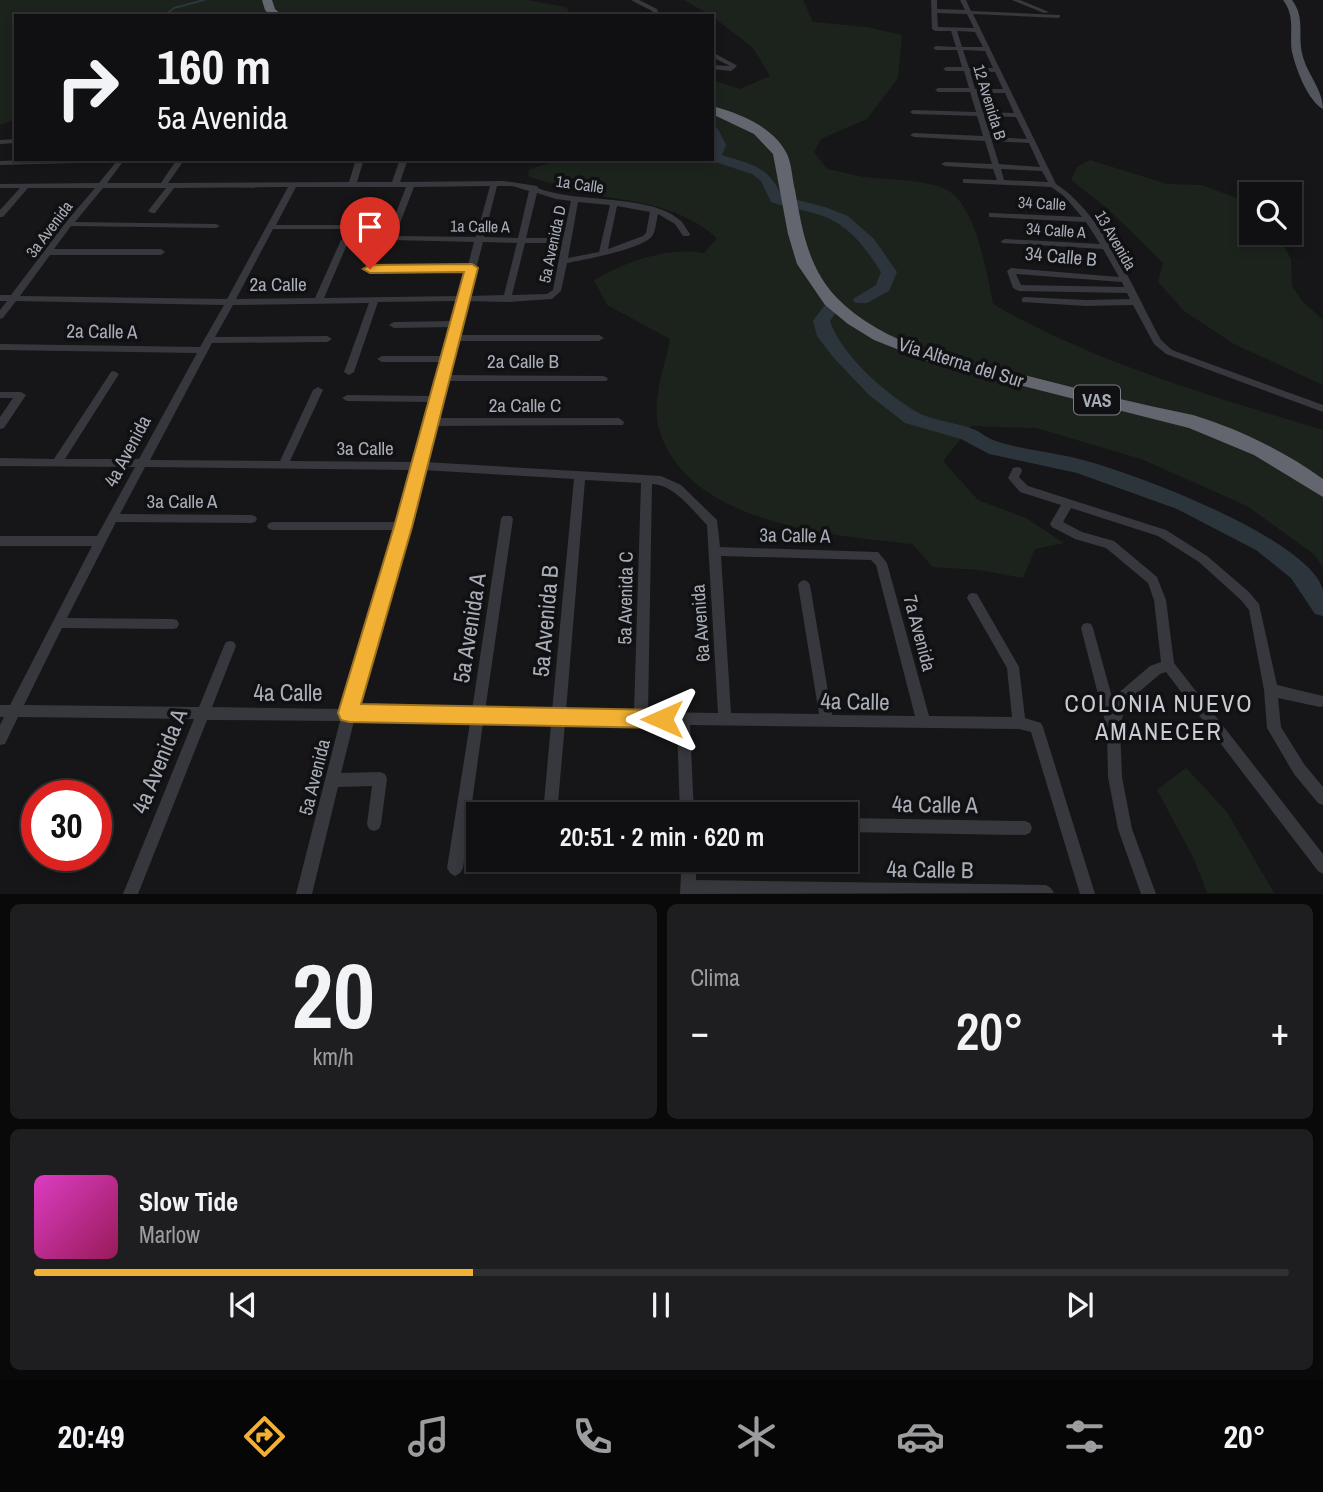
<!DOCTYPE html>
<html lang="es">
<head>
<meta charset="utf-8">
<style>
  body { margin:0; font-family:"Archivo Narrow",sans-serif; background:#1e1e20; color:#f1f3f6; height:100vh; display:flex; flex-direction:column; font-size:26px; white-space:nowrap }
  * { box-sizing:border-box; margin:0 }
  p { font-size:23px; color:#9c9d9f }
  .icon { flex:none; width:38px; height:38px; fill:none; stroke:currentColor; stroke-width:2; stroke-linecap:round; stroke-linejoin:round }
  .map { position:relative; height:894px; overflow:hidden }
  .panel { display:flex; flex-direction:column; gap:10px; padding:10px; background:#09090a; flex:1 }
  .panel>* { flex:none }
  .guide { position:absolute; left:14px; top:14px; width:700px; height:147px; border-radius:0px; box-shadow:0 4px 10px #0003,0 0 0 2px #303032; background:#101012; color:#f1f3f6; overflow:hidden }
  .buttons { position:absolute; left:1239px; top:182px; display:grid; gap:14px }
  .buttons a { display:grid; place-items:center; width:63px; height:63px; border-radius:0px; background:#101012; box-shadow:0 4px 10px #0003,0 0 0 2px #303032; font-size:35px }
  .speed { position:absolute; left:21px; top:780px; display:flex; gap:14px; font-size:35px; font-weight:700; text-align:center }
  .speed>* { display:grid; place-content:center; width:91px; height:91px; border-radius:50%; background:#101012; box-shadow:0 4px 10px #0003,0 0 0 2px #303032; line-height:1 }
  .speed .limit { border:10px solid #d22; background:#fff; color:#111 }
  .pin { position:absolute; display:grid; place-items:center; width:60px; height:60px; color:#fff; margin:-72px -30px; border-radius:50% 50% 50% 0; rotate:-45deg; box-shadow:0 0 7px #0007 }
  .pin .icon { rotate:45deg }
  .me { position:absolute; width:77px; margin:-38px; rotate:270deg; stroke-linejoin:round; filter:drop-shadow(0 0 5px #0008) }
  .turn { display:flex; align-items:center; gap:24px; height:147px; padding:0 28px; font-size:32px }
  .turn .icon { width:91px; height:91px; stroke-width:2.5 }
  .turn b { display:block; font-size:49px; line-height:60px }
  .big { font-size:52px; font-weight:600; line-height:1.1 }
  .panel .widget { flex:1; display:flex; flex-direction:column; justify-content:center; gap:10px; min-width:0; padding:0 24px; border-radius:10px; background:#1e1e20 }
  .panel .dial { align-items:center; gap:0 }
  .dial b { font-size:91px; line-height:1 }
  .song { display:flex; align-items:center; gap:21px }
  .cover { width:84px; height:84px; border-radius:10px; background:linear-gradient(135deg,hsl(310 70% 55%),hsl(330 70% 35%)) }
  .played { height:7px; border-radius:4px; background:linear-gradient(90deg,#f2b134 35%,#303032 35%) }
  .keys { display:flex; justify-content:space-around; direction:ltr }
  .heat { display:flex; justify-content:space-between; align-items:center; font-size:38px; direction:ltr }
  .panel .tiles { flex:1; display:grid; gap:10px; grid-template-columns:1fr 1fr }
  .widget:last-child { grid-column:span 2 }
  .trip { position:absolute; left:466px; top:802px; width:392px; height:70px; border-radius:0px; background:#101012; box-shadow:0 4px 10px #0003,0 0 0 2px #303032; font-weight:600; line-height:70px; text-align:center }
  .dock { display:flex; height:112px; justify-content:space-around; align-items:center; background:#060607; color:#9c9d9f }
  .dock .icon { width:49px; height:49px }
  .dock .on { color:#f2b134 }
  .dock b { font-size:32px; color:#f1f3f6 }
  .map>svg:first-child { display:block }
  .green { fill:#1c231d }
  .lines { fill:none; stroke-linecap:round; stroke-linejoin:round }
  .stream { stroke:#2c353c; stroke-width:2 }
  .river { fill:#2c353c; fill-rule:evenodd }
  .street { fill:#37383d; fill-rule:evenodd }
  .primary { fill:#53555c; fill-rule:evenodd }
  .highway { fill:#63666e; fill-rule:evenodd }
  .route { fill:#f2b134; stroke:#9d7322; stroke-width:2 }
  .labels { text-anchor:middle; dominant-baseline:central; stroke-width:7; stroke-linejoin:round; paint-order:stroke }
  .far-street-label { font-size:16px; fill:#a8adb8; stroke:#111113 }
  .shield { fill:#111113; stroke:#7b7e86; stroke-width:2 }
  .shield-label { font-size:18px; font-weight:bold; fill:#a8adb8 }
  .street-label { font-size:19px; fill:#a8adb8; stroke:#111113 }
  .near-street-label { font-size:23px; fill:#a8adb8; stroke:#111113 }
  .near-neighbourhood-label { font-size:24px; letter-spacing:2px; fill:#c9ccd4; stroke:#111113 }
</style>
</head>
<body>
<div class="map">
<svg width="1323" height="894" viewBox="0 0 1323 894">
  <rect width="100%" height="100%" fill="#161618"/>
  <path class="green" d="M 0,0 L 527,0 L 566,7 L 572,16 L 16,16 L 16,119 L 0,125 Z
    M 684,0 L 803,0 L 813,22 L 867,27 L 902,35 L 898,78 L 867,119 L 821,139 L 814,152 L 827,169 C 839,171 851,175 864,177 C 886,180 936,179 953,194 C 977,215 987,273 993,304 C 1092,362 1213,397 1323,430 L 1323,568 L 1315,555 L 1247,506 L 1141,459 L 1036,428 L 971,426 L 943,461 L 978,500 L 1026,518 L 1064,543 L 1035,549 L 1023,578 L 979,570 L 933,567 L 912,544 C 830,535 687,524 659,429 C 651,400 665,367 670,339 L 607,305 L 594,280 C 627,261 666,247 704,253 L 717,238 C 683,208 644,203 601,196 C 576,192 552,184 528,176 L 529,170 C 570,151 664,159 712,159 L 712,80 L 740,89 L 770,76 L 753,48 L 712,16 Z
    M 1090,160 L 1167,184 L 1201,185 L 1251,203 L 1251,233 L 1277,233 L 1291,259 L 1292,286 L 1302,301 L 1323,320 L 1323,385 L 1234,344 L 1184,311 L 1158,282 L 1163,263 L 1108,209 L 1071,180 L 1077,167 Z
    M 1186,768 L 1227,812 L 1274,893 L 1207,893 L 1194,859 L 1157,790 Z"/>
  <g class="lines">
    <path class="stream" d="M 164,16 L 174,8 L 204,0"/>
    <path class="river" d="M 712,125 L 718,129 L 726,145 L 722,155 C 752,165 767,165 782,196 L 825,207 L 848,216 L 874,239 L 897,272 L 889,291 L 867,303 L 855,303 L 853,299 L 876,285 L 881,272 C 864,245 846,221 813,213 C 799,209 785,207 771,202 L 761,181 L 752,174 L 709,160 L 712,159 Z
      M 830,305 L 838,310 L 830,321 C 841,355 886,394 917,412 C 933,421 955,422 973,429 C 981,432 988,439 996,441 C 1022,450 1052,452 1079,459 C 1129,471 1309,538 1323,590 C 1323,597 1323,608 1323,616 L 1315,614 L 1291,578 L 1256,550 L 1177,509 L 1077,473 L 989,454 L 961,439 L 905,423 L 869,395 L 833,357 L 817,336 L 813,321 L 824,306 Z"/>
    <path class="street" d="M 631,0 L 639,0 L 657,9 L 660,16 L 654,16 L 652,11 Z
      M 931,0 L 937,0 L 937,9 L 965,10 L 960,0 L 966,0 L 971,11 L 1060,15 L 1060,17 L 1058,18 L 973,14 L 1056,184 C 1103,214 1134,291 1161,340 L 1172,350 L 1323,405 L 1323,412 L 1166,354 L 1154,344 L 1133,305 L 1086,306 L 1022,302 L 1022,298 L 1025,297 L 1086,300 L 1130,299 L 1127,293 L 1019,291 L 1013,288 L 1007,271 L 1011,268 L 1119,277 L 1103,249 L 1002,243 L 1001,241 L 1005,239 L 1100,244 L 1086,222 L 989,217 L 989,213 L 992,213 L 1082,217 L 1064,196 L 1051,187 L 966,183 L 963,183 L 963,179 L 997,180 L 993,169 L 945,166 L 941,164 L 945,162 L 992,164 L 985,141 L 914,137 L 910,135 L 914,133 L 983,136 L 977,116 L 913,114 L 910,112 L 913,110 L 976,112 L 970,92 L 938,92 L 935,90 L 938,88 L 969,88 L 964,71 L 946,71 L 943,69 L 946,67 L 962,67 L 957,50 L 936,50 L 933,48 L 936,46 L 956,47 L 951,31 L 935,31 L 932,29 ZM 937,13 L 967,14 L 974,28 L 938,27 ZM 957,31 L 975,32 L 983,47 L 962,47 ZM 963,50 L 985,51 L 993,68 L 969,68 ZM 970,71 L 995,72 L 1003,89 L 975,89 ZM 977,93 L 1005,93 L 1014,113 L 983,112 ZM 984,116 L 1016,117 L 1027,139 L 991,137 ZM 992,141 L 1029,143 L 1040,167 L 999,164 ZM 1001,169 L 1042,171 L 1048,182 L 1004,180 ZM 1016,274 L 1122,282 L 1124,287 L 1021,285 Z
      M 1012,0 L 1020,0 L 1049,12 L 1044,13 Z
      M 712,52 L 736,65 L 737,66 L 731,71 L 712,69 L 712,65 L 730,66 L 712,57 Z
      M 16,139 L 16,143 L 0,144 L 0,140 Z
      M 62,159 L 125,159 L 107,183 L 161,183 L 177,159 L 185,159 L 168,183 L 349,182 L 356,159 L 364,159 L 357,182 L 392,182 L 400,159 L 408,159 L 400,182 L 504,181 L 537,186 L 538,188 C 576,204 651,193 681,221 C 684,224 687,230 690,234 L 689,236 L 683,236 L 675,224 L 658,214 C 656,221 656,231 652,236 C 643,249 583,260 567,263 L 561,291 L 552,299 L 507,302 L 467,301 L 458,335 L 599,335 L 604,338 L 599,341 L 457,341 L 448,375 L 603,376 L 606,377 L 608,379 L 606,381 L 446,381 L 437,418 L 619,418 L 624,422 L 623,425 L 435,426 L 425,462 L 661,476 L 681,485 L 717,520 L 720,547 L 878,552 L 887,563 L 929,716 L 1012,717 L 1007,668 L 967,598 L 969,594 L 973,593 L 977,594 L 1019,667 L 1025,718 L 1041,723 L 1043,727 L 1095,894 L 1080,894 L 1031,732 L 1019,729 L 690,725 L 694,814 L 680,814 L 677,725 L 565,724 L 557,814 L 543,814 L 551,724 L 483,723 L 463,868 L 460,873 L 455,876 L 450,873 L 447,868 L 470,723 L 354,721 L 341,773 L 380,772 L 385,774 L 387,779 L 381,824 L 379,829 L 374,831 L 369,829 L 367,824 L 372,786 L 338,787 L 312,894 L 296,894 L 340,721 L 207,720 L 138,894 L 123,894 L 194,719 L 18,717 L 5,744 L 0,745 L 0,725 L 4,717 L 0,717 L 0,705 L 10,705 L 92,546 L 0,546 L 0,536 L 97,536 L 135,467 L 0,466 L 0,458 L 54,459 L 111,372 L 114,371 L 119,374 L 65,459 L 139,459 L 197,353 L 0,350 L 0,344 L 200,347 L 224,305 L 16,301 L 3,318 L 0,319 L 0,310 L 7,301 L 0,301 L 0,295 L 11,295 L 66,222 L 95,188 L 28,188 L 3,217 L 0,217 L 0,210 L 20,188 L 0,188 L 0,184 L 99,183 L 116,162 L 0,165 L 0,161 ZM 490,186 L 476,237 L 395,236 L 414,187 ZM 497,186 L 512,186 L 529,191 L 518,238 L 484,237 ZM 288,187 L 227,299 L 20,296 L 50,255 L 161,255 L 165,252 L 161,249 L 54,249 L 71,226 L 216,228 L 220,226 L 216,224 L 75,222 L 103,188 L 166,188 L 148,211 L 152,213 L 155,213 L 174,188 ZM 296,187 L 406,187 L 387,236 L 393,240 L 474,242 L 468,265 L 370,266 L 366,269 L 370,272 L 467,271 L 460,296 L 324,298 L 349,240 L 345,238 L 341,240 L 315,298 L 236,299 L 273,229 L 345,229 L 349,227 L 345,225 L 276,225 ZM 537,193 L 556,199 L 571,201 L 563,238 L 526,238 ZM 578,202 L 610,205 L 599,252 L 568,258 ZM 617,206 L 650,212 L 646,233 L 643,236 L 608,249 ZM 483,242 L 517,243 L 504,295 L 469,296 ZM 525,243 L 562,243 L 553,290 L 547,294 L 512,295 ZM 458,301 L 453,321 L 394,322 L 389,325 L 394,328 L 451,327 L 444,356 L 382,356 L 377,359 L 382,362 L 442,362 L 433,396 L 347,395 L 342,398 L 347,401 L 431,402 L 415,462 L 290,461 L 323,390 L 318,387 L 313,390 L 280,461 L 150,460 L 212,343 L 327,342 L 332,339 L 327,336 L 215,337 L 233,305 L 369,303 L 344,372 L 349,375 L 354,372 L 378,302 ZM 145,467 L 413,470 L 399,522 L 273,522 L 269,523 L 267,526 L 269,529 L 273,530 L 396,530 L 344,709 L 212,707 L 236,646 L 234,642 L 230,641 L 226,642 L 224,646 L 199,707 L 24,705 L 62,628 L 173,629 L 177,628 L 179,624 L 177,620 L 173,619 L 67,618 L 116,522 L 251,523 L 255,522 L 257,519 L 255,516 L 251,515 L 120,514 ZM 423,470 L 574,479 L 552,711 L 485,711 L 513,519 L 511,516 L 503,516 L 501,519 L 472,710 L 357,709 ZM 585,480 L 641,483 L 634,712 L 566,711 ZM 652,484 C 675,485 692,510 707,525 L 718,713 L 648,712 ZM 721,556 L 871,560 L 876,565 L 915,716 L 832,715 L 810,585 L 808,582 L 804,580 L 800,582 L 798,585 L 819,714 L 731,713 Z
      M 452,159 L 499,159 L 495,161 L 454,163 L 450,161 Z
      M 0,392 L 21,392 L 26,395 L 4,428 L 0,429 L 0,417 L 13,398 L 0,398 Z
      M 1017,467 L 1021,468 L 1022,471 L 1019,477 L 1028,486 L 1166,530 L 1207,556 L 1249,592 L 1259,604 L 1277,685 L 1323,696 L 1323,706 L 1320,707 L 1278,698 L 1281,727 L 1304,764 L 1323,787 L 1323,805 L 1318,803 L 1294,774 L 1267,728 L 1264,690 L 1249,610 L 1241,600 L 1199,562 L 1158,536 L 1071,508 L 1063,522 L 1082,532 L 1114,541 L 1157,577 L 1166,600 L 1174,663 L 1323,854 L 1323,874 L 1318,871 L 1166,672 L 1160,674 L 1126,703 L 1120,727 L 1122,777 L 1132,829 L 1156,894 L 1141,894 L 1118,829 L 1108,777 L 1107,729 L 1081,628 L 1083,624 L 1087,623 L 1091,624 L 1093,628 L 1113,701 L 1115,696 L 1150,666 L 1161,662 L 1154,600 L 1148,583 L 1106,548 L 1075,539 L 1052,527 L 1050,524 L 1061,505 L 1020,492 L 1008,478 L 1013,468 Z
      M 845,818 L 1025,821 L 1030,823 L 1032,828 L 1030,833 L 1025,835 L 845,832 Z
      M 620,859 L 696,859 L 696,880 L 1046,885 L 1051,888 L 1054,893 L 680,894 L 681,874 L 622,874 L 617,871 L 614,866 L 617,861 Z"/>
    <path class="primary" d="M 1283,0 L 1292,0 C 1305,17 1298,34 1302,53 C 1306,73 1323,89 1323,109 C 1308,101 1296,69 1292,52 C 1289,33 1296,17 1283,0 Z"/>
    <path class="highway" d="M 262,0 L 272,0 L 275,9 L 283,16 L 271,16 L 265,10 Z
      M 712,106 C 739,113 774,127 787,154 C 792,165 792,179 795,190 C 802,229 808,268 837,298 C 887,349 966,361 1032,377 C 1086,391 1139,404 1193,415 C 1239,429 1284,451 1323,479 L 1323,497 L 1254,455 L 1189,428 L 932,363 L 874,340 L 848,324 L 825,305 L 797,264 L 788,234 L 773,154 L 754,134 L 712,114 Z"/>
  </g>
  <path class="route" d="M 472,264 L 478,268 L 412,527 L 361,704 L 662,710 L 669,712 L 672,719 L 669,726 L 662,728 L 349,722 L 341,720 L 338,713 L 394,527 L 464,272 L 370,273 L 363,269 L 370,265 Z"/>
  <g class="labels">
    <g class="far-street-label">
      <text transform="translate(990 102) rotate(73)">12 Avenida B</text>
      <text transform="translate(580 184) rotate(8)">1a Calle</text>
      <text transform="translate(1042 203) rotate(3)">34 Calle</text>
      <text transform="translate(480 226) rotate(1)">1a Calle A</text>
      <text transform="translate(49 229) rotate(-53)">3a Avenida</text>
      <text transform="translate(1056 230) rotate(4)">34 Calle A</text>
      <text transform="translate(1116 240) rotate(60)">13 Avenida</text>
      <text transform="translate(552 244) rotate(-78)">5a Avenida D</text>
    </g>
    <rect class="shield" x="1074" y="385.5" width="46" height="29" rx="5"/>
    <g class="shield-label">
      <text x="1097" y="400">VAS</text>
    </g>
    <g class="street-label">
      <text transform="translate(1061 256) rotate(5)">34 Calle B</text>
      <text x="278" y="284">2a Calle</text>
      <text transform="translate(102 331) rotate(1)">2a Calle A</text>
      <text x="523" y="361">2a Calle B</text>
      <text transform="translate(961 362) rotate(17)">Vía Alterna del Sur</text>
      <text x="525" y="405">2a Calle C</text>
      <text x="365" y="448">3a Calle</text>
      <text transform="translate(127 451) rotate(-62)">4a Avenida</text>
      <text x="182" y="501">3a Calle A</text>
      <text transform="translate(795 535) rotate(1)">3a Calle A</text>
      <text transform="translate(625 598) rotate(-89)">5a Avenida C</text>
      <text transform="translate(700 623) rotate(-94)">6a Avenida</text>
      <text transform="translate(920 633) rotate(75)">7a Avenida</text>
      <text transform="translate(314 777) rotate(-76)">5a Avenida</text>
    </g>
    <g class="near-street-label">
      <text transform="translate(545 621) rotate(-85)">5a Avenida B</text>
      <text transform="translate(469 628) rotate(-81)">5a Avenida A</text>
      <text x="288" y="692">4a Calle</text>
      <text transform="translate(855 701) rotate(1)">4a Calle</text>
      <text transform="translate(159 761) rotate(-68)">4a Avenida A</text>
      <text transform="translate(935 804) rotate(1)">4a Calle A</text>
      <text transform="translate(930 869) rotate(1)">4a Calle B</text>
    </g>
    <g class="near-neighbourhood-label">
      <text x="1159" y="703">COLONIA NUEVO<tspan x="1159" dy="28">AMANECER</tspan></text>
    </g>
  </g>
</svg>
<div class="buttons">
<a><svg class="icon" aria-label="search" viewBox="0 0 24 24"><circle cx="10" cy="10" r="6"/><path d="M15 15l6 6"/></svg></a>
</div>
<div class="speed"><div class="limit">30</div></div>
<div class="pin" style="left:370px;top:269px;background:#d93025"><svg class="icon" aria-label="arrive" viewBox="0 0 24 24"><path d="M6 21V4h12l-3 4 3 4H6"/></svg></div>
<svg class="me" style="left:662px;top:719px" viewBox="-20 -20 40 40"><path d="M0-17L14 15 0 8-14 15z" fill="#f2b134" stroke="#fff" stroke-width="4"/></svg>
<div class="trip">20:51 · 2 min · 620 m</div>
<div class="guide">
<div class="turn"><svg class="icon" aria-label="right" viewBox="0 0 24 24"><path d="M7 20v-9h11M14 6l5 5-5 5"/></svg><div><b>160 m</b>5a Avenida</div></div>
</div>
</div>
<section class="panel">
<div class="tiles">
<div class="widget dial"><b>20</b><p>km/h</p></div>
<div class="widget"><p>Clima</p>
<div class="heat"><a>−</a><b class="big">20°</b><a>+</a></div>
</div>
<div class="widget">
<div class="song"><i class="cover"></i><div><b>Slow Tide</b><p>Marlow</p></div></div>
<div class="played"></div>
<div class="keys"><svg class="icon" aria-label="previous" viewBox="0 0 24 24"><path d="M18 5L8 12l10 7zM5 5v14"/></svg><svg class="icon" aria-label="pause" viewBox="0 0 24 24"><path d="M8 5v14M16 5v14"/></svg><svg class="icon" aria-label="next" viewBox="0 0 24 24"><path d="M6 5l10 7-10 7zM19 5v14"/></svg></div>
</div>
</div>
</section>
<nav class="dock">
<b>20:49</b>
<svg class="icon on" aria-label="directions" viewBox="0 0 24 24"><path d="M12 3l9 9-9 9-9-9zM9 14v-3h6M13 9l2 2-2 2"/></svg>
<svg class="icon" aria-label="music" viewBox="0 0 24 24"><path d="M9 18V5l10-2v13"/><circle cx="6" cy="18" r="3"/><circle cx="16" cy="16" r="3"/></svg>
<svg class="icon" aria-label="phone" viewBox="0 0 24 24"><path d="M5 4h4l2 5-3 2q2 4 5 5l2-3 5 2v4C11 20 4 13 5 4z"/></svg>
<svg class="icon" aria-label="climate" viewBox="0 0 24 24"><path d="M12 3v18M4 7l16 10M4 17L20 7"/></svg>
<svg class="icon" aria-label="car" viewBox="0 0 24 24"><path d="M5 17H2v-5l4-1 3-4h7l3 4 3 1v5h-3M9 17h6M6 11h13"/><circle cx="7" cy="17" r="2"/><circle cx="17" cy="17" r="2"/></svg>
<svg class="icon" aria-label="filters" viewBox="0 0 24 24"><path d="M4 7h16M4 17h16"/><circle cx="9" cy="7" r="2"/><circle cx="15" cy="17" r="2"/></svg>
<b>20°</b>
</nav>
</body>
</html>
